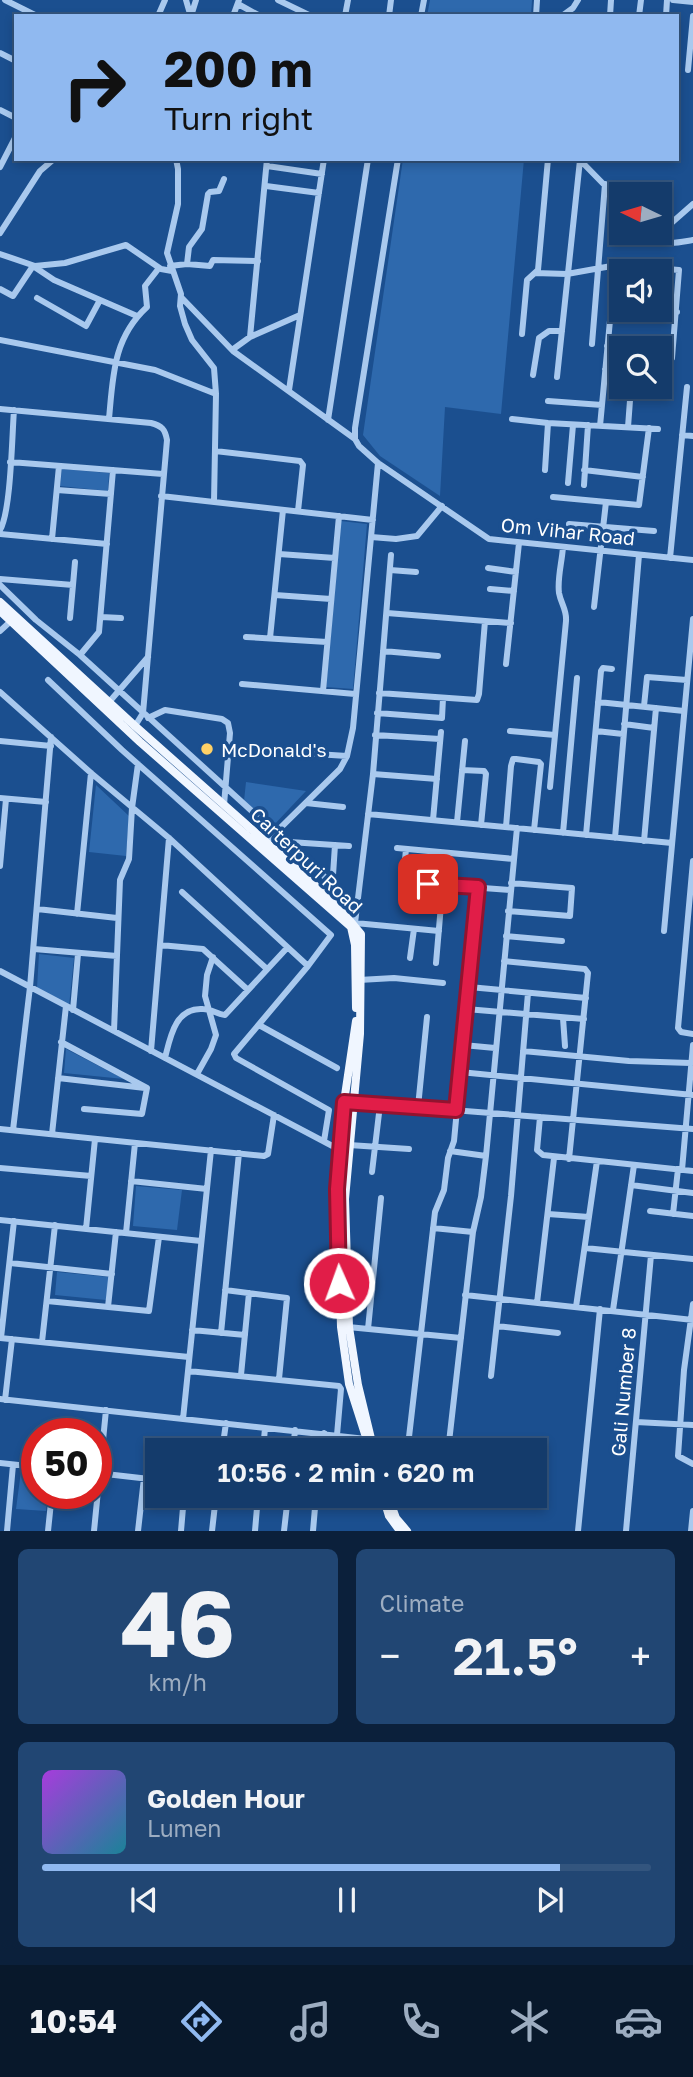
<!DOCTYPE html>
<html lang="en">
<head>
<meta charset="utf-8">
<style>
  body { margin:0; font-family:"Golos Text",sans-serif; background:#214673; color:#f1f3f6; height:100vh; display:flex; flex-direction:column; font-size:26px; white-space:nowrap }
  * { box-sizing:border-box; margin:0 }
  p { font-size:23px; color:#9dadc1 }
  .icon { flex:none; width:38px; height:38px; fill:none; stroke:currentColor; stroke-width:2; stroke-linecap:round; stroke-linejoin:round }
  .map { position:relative; height:1531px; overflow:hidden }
  .panel { display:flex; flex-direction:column; gap:18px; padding:18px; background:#0b203b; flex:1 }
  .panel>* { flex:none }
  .top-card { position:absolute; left:14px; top:14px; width:665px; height:147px; border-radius:0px; box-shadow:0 4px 10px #0003,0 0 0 2px #33557e; background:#90b9f0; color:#111; overflow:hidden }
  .needle { width:46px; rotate:275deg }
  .buttons { position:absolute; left:609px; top:182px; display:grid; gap:14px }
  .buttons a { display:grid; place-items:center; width:63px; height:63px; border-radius:0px; background:#143b6b; box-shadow:0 4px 10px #0003,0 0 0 2px #33557e; font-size:35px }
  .speed { position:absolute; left:21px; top:1418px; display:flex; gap:14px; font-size:35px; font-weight:700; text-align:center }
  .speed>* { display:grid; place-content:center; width:91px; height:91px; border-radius:50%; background:#143b6b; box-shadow:0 4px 10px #0003,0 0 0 2px #33557e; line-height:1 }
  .speed .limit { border:10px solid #d22; background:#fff; color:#111 }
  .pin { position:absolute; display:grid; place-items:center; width:60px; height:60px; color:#fff; margin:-30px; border-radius:14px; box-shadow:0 4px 10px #0006 }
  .me { position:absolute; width:77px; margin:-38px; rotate:358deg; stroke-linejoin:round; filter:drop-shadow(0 0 5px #0008) }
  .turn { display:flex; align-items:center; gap:24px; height:147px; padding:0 35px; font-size:32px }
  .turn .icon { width:91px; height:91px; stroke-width:2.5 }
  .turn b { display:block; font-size:49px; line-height:60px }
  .big { font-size:52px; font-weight:600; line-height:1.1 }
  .panel .tile { flex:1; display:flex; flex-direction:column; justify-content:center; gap:10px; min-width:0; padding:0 24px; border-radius:10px; background:#214673 }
  .panel .dial { align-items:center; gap:0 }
  .dial b { font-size:91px; line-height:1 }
  .song { display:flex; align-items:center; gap:21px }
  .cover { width:84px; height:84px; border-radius:10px; background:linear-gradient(135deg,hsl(280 70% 55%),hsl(190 70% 35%)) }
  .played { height:7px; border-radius:4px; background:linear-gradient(90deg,#90b9f0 85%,#33557e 85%) }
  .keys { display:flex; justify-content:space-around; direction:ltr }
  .heat { display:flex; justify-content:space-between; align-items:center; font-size:38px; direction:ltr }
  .panel .tiles { flex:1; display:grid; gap:18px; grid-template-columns:1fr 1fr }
  .tile:last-child { grid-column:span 2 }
  .trip { position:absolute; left:145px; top:1438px; width:402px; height:70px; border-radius:0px; background:#143b6b; box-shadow:0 4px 10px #0003,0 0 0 2px #33557e; font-weight:600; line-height:70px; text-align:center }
  .tab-bar { display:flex; height:112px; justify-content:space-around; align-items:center; background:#08182b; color:#9dadc1 }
  .tab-bar .icon { width:49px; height:49px }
  .tab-bar .selected { color:#90b9f0 }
  .tab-bar b { font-size:32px; color:#f1f3f6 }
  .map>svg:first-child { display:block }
  .green { fill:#2e69ad }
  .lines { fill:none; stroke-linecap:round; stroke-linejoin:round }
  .minor { stroke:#a9c9ee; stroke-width:6 }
  .major { stroke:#f0f6ff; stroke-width:8 }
  .route-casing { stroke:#92132f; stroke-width:18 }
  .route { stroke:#e11d48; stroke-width:12 }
  .poi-dot { fill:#ffd166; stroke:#1b4f8f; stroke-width:2.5 }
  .labels { text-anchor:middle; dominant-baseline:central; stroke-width:7; stroke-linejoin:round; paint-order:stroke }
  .street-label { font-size:19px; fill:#fff; stroke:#1b4f8f }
  .poi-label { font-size:19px; fill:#fff; stroke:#1b4f8f; text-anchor:start }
</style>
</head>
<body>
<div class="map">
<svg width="693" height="1531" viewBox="0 0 693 1531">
  <rect width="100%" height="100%" fill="#1b4f8f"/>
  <path class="green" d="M 430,0 L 532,0 L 531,16 L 427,16 Z
    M 403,159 L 524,159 L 501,414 L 445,407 L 440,496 L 380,456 L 363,435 Z
    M 62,469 L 109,473 L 108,491 L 60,486 Z
    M 341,521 L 367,524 L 353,689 L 326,687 Z
    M 246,782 L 306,791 L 272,827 L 244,801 Z
    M 96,785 L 129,816 L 126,856 L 89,852 Z
    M 39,954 L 74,958 L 69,1006 L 37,988 Z
    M 66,1049 L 124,1079 L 64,1073 Z
    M 136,1186 L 182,1190 L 177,1230 L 133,1226 Z
    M 57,1272 L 109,1277 L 106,1300 L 55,1295 Z
    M 21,1471 L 37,1473 L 37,1493 L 48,1493 L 46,1511 L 16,1509 Z"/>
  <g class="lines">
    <path class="minor" d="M 5,0 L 37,16
      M 186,0 L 190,14
      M 278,0 L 311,16
      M 673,0 L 693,2
      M 238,4 L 260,16
      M 158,16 L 165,0
      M 191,16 L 196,0
      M 233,16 L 239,0
      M 345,16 L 348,0
      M 389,16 L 391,0
      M 421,16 L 424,0
      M 536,16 L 537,0
      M 562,16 L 573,8 L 578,0
      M 610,16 L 611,0
      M 639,16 L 641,0
      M 666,16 L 667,0
      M 0,53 L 16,61
      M 688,70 L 693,16
      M 0,110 L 16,118
      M 176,159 L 178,169 L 178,204 L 167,253 L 181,294 L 180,306 L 185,324 L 192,340 L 214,368 L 216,394 L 214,502
      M 579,159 L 621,202
      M 267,166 L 322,174
      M 0,167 L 16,136
      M 266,186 L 319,193
      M 0,233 L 40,171 L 54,159
      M 650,233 C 664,247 675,243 693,240
      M 662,243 L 668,226 L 693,204
      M 0,254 L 35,266 L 65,263 L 126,245 L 161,269 L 172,271
      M 187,264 L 210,266 L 213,260 L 258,261
      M 170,266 L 187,264 L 189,247 L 202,229 L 208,194 L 210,192 L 219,191 L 224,179
      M 535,273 L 567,274 L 617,265 L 679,270 L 672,358
      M 0,289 L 13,296 L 33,266 L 54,280 L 137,316
      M 181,297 L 233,351 L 355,439 L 359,446 L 378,463 L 489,539 L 693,560
      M 37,298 L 86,326 L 100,300
      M 650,310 L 677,312
      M 522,334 L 527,280 L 538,270 L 548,159
      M 250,337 L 267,159
      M 0,340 L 155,370 L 216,394
      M 592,344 L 605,184
      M 607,346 L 625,348
      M 232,350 L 250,337 L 300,315
      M 605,369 L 621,371
      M 533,375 L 539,338 L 549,331 L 562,331
      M 557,377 L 580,160
      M 289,390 L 324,159
      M 548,401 L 602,405
      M 0,409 L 151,423 C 162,426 165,429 167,440 L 143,713 L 135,726
      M 109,419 C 113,376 113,338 147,307 L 145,286 L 159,268
      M 512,419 L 548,423 L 658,429
      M 328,420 L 368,159
      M 600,426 L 611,310 L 614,307 L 621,307
      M 628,427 L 631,387
      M 682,435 L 693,436
      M 355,439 L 355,428 L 398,159
      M 215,451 L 300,461 L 303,465 L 298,511
      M 10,462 L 163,474
      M 545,470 L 548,423
      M 584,470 L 643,477
      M 568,483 L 573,425
      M 584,485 L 588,425
      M 57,490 L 111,494
      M 161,496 L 373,520
      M 553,497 L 639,505 L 649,428
      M 569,524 L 654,531
      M 0,530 C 11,512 12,435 14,410
      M 0,534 L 107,544
      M 371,537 L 396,539 L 417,536 L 442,506
      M 52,539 L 59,466
      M 279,554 L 335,558
      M 670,558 L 687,387
      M 488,568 L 516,572
      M 390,570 L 416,572
      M 0,579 L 73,585 L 70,618
      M 0,585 L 36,620 L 80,655 L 276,833
      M 73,585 L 75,562
      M 490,589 L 514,591
      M 275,595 L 331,599
      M 594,607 L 606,502
      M 387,613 L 511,623
      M 101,617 L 121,618
      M 0,631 L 12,620
      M 246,637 L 327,642
      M 270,638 L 283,510
      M 383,651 L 438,656
      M 80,655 L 99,632 L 113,470
      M 506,664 L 519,543
      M 48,680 L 122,750 L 331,935 L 308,966 L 234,1054 L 236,1058 L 329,1110 L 324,1141
      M 242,684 L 355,694
      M 323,691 L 339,516
      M 0,692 L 91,773 L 169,838 L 308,966
      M 379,693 L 477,700 L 479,694 L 485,621
      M 110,701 L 148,657
      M 598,702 L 684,711
      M 644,706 L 647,677 L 687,680
      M 377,713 L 442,718 L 443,698
      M 148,718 L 165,710 L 222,719 L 228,723 L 230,733 L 224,805
      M 624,724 L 654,728
      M 510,731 L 555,735
      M 596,731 L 623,734
      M 375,735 L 440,739
      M 0,741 L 51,746
      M 253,750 L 347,756
      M 462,770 L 484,771 L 486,774 L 481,825
      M 373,774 L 437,779
      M 550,787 L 566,621 C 567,610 561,604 559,593 C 557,579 562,562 563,547
      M 0,798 L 46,802
      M 306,803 L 343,807
      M 368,814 L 672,843
      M 433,820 L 441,732
      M 457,822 L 465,741
      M 506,827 L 511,766 L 513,759 L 516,759 L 539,762 L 541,764 L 534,830
      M 563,833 L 577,678
      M 586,835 L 601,671 L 603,668 L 612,669
      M 615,838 L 639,555
      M 644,841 L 656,708
      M 288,843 L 327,879 L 333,875 L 335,845
      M 263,845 L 340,769 L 347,756 L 353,728 L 378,463
      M 397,848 L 514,859
      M 406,849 L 403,882 L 510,890
      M 275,855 L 290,842 L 349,846
      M 693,861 L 678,1028 L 681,1032 L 693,1034
      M 0,866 L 6,799
      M 182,892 L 267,969
      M 37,909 L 117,918
      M 508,911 L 570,916 L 572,888 L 511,883
      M 77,914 L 91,773
      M 355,923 L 439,931
      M 352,926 L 355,923 L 373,774 L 391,555
      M 664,931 L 693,619
      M 506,936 L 562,941
      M 160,945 L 203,949 L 248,990
      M 34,949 L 117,956
      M 410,958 L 414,929
      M 504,961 L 585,969 L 588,973 L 569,1159
      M 436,963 L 441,905
      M 0,971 L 340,1150
      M 359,980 L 394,978 L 443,983
      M 469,987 L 586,998
      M 466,1009 L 584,1019
      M 73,1010 L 78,954
      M 563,1018 L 565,1046
      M 259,1025 L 337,1068
      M 114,1031 L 120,880 L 129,859 L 132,808 L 138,764
      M 61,1042 L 147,1088 L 142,1114 L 84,1109
      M 463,1045 L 495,1048
      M 151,1051 L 169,838
      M 523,1051 L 629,1061 L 691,1063
      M 165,1058 C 170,1038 175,1007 203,1009 C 211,1009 217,1014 225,1015 L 287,948
      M 460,1072 L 693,1095
      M 197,1074 L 211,1049 L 216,1035 L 205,996 L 207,975 L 213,957
      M 58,1078 L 145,1088
      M 350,1102 L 693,1129
      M 418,1107 L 427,1017
      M 540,1117 L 537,1150 L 543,1155 L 693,1171
      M 0,1129 L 264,1156 L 268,1154 L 274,1115
      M 13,1130 L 30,987 L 51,737
      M 52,1134 L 66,1006
      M 349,1145 L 409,1149
      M 450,1151 L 486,1156
      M 0,1168 L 91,1176
      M 682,1170 L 693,1045
      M 372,1172 L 380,1105
      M 131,1181 L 207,1189
      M 631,1185 L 693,1193
      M 650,1211 L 693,1216
      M 548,1214 L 589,1217
      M 673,1214 L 678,1169
      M 0,1220 L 201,1241
      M 433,1228 L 473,1232
      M 86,1229 L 95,1139
      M 126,1233 L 135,1143
      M 585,1248 L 693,1259
      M 10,1263 L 112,1274
      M 225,1290 L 287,1298 L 279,1379
      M 465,1295 L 693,1320
      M 47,1301 L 149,1311 L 159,1237
      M 537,1303 L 554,1158
      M 693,1304 L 684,1370 L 678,1456 L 693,1464
      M 108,1307 L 116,1232
      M 576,1307 L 597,1161
      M 613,1310 L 634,1165
      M 497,1326 L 558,1333
      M 348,1327 L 461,1338
      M 368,1329 L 381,1198
      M 192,1330 L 245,1335
      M 221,1333 L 239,1153
      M 0,1338 L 189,1357
      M 1,1338 L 14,1221
      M 42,1342 L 55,1225
      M 188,1371 L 339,1386 L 341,1389 L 337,1435
      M 241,1375 L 249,1293
      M 491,1376 L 511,1196 L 528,993
      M 0,1399 L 366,1439
      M 5,1400 L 12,1339
      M 183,1419 L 211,1150
      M 636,1422 L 693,1425
      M 409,1437 L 435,1212 L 444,1190 L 448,1158 L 454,1141 L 478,887
      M 449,1447 L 484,1450
      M 222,1451 L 226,1423
      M 263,1451 L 265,1428
      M 293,1451 L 295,1430
      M 321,1451 L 324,1433
      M 448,1451 L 473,1232 L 481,1197 L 486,1156 L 517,828
      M 0,1463 L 37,1467
      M 97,1473 L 158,1480
      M 7,1531 L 13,1465
      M 48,1531 L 52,1493
      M 94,1531 L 106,1410
      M 138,1531 L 144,1478
      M 181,1531 L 184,1496
      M 212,1531 L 216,1496
      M 255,1531 L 258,1496
      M 284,1531 L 288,1496
      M 313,1531 L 316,1496
      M 578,1531 L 600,1309
      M 626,1531 L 651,1255
      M 691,1531 L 693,1511"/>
    <path class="major" d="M 0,602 L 135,726 L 336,904 L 361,934 L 360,1034 L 345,1199 L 349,1327 L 358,1385 L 374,1451
      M 0,611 L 140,742 L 351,927 L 355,945 L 356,1008
      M 356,1021 L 344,1102 L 337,1189 L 341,1327 L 349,1384 L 365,1434
      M 383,1496 L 389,1516 L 400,1531
      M 388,1496 L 396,1518 L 407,1531"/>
  </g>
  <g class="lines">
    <defs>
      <path id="route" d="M 339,1283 L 337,1189 L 344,1102 L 456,1110 L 478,887 L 428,884"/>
    </defs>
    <use href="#route" class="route-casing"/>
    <use href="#route" class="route"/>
  </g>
  <circle class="poi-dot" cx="207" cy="749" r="7"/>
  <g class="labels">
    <g class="street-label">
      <text transform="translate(568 531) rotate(6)">Om Vihar Road</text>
      <text transform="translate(307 860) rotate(43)">Carterpuri Road</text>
      <text transform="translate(623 1392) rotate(-85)">Gali Number 8</text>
    </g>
    <g class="poi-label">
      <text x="221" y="749">McDonald's</text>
    </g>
  </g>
</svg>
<div class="buttons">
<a><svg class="needle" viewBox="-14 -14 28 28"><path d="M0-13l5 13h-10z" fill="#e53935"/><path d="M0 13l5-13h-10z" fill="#9dadc1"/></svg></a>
<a><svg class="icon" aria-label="sound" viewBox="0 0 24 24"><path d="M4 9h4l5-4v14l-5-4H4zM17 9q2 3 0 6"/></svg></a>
<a><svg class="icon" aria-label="search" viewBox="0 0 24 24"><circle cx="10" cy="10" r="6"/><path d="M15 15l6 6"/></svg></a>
</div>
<div class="speed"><div class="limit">50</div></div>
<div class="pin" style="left:428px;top:884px;background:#d93025"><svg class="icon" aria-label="arrive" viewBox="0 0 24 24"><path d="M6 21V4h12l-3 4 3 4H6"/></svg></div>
<svg class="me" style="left:339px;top:1283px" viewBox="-20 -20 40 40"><circle r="17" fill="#e11d48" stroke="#fff" stroke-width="3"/><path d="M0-11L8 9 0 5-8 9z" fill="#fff"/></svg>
<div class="trip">10:56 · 2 min · 620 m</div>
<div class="top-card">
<div class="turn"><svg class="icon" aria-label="right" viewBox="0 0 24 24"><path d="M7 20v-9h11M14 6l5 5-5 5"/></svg><div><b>200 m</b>Turn right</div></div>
</div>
</div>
<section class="panel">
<div class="tiles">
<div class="tile dial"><b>46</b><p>km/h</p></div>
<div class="tile"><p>Climate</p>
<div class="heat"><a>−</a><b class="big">21.5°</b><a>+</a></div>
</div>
<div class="tile">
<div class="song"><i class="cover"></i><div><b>Golden Hour</b><p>Lumen</p></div></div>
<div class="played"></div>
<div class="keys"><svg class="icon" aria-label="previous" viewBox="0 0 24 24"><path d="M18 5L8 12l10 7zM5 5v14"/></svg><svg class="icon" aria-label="pause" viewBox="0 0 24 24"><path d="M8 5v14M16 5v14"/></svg><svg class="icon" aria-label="next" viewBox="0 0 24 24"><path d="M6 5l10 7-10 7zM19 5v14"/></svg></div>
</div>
</div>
</section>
<nav class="tab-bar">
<b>10:54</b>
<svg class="icon selected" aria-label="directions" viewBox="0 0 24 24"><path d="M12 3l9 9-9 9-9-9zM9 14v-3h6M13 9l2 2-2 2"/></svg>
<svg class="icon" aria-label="music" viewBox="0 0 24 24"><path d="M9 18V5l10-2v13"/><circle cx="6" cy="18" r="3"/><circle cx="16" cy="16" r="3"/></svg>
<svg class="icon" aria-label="phone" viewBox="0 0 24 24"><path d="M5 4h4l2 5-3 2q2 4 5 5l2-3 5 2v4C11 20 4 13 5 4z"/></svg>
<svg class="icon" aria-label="climate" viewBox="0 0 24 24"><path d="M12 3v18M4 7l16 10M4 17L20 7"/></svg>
<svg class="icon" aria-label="car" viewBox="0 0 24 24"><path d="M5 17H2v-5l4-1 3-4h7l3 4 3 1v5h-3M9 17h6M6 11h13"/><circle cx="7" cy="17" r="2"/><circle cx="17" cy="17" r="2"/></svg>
</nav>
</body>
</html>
